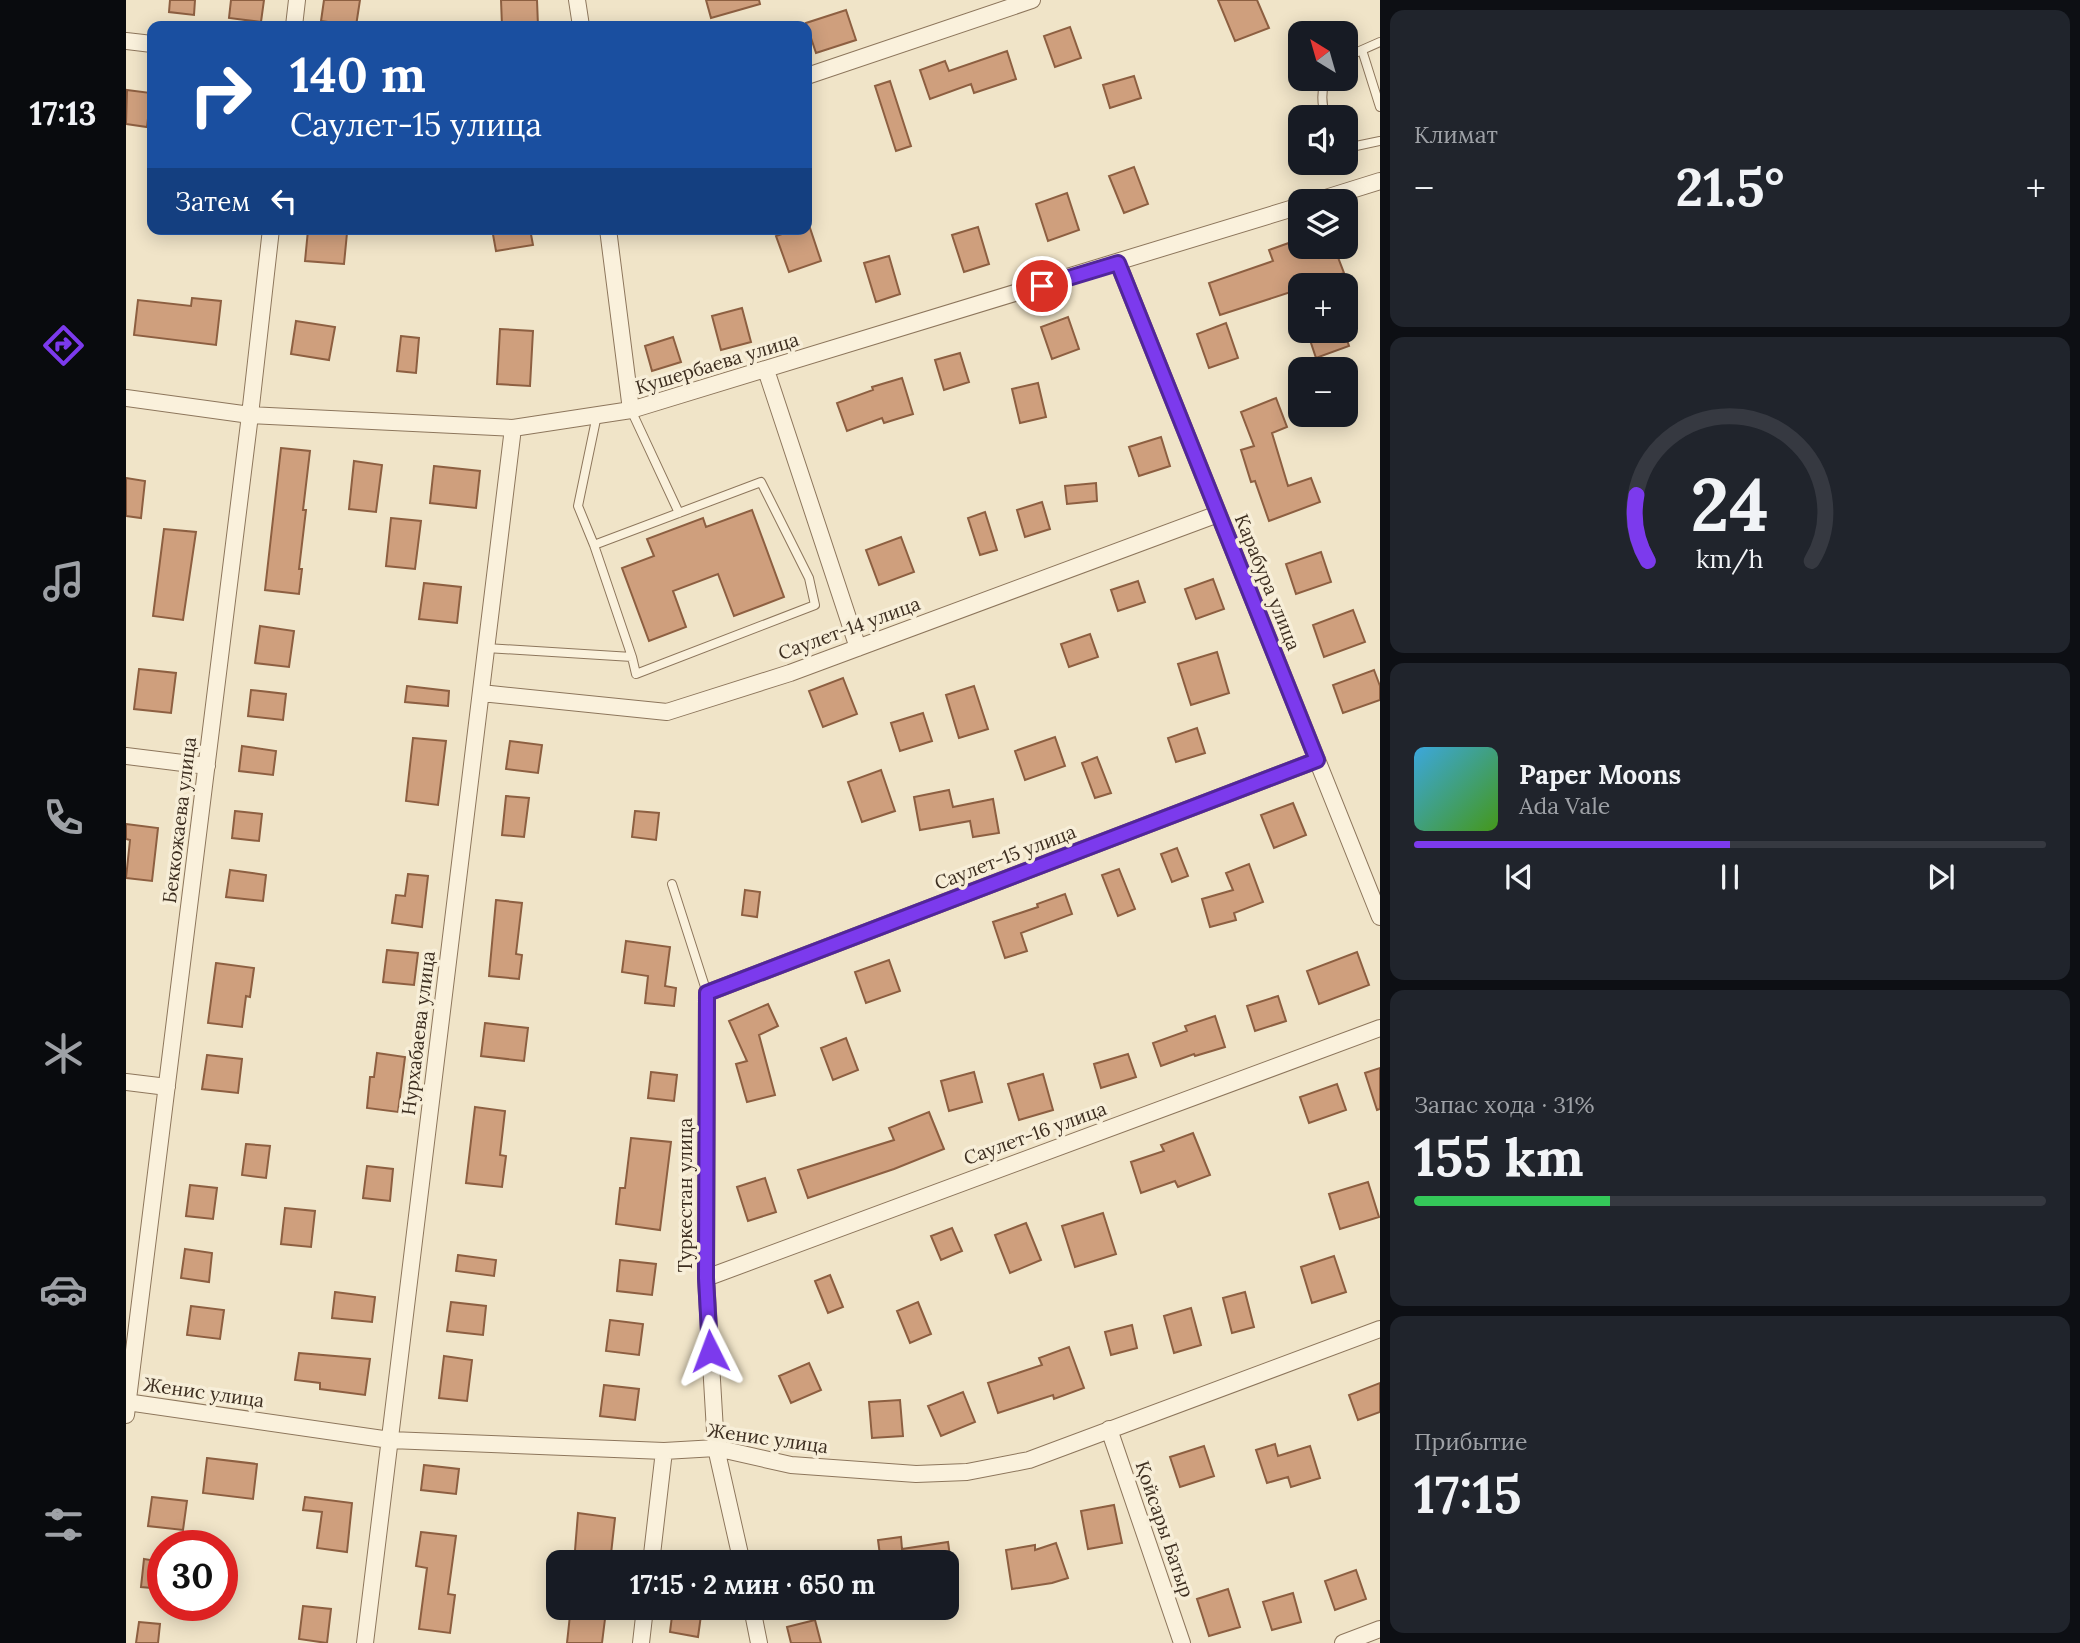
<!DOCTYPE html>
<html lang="ru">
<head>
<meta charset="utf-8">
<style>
  body { margin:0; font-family:Lora,serif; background:#20242c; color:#f1f3f6; height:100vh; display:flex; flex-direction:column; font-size:26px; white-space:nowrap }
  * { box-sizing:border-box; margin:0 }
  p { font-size:23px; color:#9ea1a6 }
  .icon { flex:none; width:38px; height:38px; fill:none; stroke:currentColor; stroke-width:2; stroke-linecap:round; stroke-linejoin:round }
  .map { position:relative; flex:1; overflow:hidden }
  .panel { display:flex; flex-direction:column; gap:10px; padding:10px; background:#0d0f14; width:700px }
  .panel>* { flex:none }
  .hud { position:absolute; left:21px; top:21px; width:665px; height:214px; border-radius:14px; box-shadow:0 4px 18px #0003; background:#1a4fa0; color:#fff; overflow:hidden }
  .needle { width:46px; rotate:323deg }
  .controls { position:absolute; left:1162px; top:21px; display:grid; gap:14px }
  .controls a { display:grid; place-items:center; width:70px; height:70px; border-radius:14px; background:#171b24; box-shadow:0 4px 18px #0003; font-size:35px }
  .speed { position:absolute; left:21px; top:1530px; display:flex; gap:14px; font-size:35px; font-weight:700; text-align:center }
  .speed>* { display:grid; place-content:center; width:91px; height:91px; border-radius:50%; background:#171b24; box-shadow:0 4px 18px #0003; line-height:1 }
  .speed .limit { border:10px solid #d22; background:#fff; color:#111 }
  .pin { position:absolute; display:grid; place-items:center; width:60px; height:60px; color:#fff; margin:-30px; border:4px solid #fff; border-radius:50%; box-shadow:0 2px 7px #0007 }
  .me { position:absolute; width:77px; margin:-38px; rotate:357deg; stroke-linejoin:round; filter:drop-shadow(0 0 5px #0008) }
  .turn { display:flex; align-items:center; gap:24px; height:147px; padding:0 28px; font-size:32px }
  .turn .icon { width:91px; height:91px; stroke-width:2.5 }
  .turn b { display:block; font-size:49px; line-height:60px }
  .then { display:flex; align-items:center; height:66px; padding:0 28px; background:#0003; gap:14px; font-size:26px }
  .big { font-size:52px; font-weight:700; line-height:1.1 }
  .panel .card { flex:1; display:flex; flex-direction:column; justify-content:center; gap:10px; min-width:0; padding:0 24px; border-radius:14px; background:#20242c }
  .panel .dial { align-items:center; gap:0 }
  .dial svg { height:182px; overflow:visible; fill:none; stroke:#363941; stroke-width:7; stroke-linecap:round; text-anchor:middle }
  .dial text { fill:#f1f3f6; stroke:none }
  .song { display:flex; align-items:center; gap:21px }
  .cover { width:84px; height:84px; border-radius:10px; background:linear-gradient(135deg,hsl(200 70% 55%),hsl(100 70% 35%)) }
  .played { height:7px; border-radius:4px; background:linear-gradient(90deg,#7c3aed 50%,#363941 50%) }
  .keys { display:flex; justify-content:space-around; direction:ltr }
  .heat { display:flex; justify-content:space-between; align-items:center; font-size:38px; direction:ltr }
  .charge { height:10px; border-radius:5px; background:linear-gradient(90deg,#34c759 31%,#363941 0) }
  .trip { position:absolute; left:420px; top:1550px; width:413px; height:70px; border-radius:14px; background:#171b24; box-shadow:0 4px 18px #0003; font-weight:700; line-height:70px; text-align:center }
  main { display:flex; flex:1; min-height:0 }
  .tabs { display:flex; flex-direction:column; width:126px; justify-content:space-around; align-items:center; background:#090b0e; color:#9ea1a6 }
  .tabs .icon { width:49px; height:49px }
  .tabs .active { color:#7c3aed }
  .tabs b { font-size:32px; color:#f1f3f6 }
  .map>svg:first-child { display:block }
  .building { fill:#cf9f7d; stroke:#8d5f41; stroke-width:2 }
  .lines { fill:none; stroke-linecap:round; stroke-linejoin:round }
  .lane-casing { stroke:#8d765c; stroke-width:10 }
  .street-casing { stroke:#8d765c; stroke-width:18 }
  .lane { stroke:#faf1dc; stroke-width:8 }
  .street { stroke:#faf1dc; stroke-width:16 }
  .route-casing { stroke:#51269a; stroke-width:18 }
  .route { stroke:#7c3aed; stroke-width:12 }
  .labels { text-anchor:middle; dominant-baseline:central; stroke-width:7; stroke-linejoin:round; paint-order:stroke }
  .street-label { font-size:19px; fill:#3d2e20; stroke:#f7eed8 }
</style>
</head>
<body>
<main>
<nav class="tabs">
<b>17:13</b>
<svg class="icon active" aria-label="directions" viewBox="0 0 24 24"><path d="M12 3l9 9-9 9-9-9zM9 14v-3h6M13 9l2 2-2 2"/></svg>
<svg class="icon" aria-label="music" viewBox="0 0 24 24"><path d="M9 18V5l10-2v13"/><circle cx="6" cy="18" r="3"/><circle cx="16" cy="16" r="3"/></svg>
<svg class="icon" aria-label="phone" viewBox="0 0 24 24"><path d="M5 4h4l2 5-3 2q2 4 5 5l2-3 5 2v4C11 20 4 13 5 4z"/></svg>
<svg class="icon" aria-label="climate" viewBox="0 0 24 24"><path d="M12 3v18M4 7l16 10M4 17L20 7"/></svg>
<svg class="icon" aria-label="car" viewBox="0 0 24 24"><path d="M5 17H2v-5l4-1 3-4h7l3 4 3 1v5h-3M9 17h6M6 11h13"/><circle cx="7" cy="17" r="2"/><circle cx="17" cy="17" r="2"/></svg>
<svg class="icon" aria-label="filters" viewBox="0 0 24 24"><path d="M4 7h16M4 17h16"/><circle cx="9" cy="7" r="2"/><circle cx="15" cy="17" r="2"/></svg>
</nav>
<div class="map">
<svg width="1254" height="1643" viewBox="0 0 1254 1643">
  <rect width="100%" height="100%" fill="#f0e4c8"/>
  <path class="building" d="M 44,0 L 69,0 L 68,15 L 43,12 Z
    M 105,0 L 138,0 L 135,22 L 103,18 Z
    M 198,0 L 234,0 L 230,26 L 195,21 Z
    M 375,0 L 411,0 L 412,26 L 376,26 Z
    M 580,0 L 633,0 L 634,4 L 585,18 Z
    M 1092,0 L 1131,0 L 1143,28 L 1109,41 Z
    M 720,10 L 730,40 L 690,53 L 680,23 Z
    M 944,27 L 955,58 L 929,67 L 918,36 Z
    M 881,51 L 890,79 L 848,93 L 845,84 L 804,99 L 794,70 L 819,61 L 823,71 Z
    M 1008,76 L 1015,98 L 984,108 L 977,85 Z
    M 764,81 L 785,146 L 770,151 L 749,86 Z
    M 1,90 L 25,93 L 21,127 L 0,124 Z
    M 1008,167 L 1022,204 L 998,213 L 983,176 Z
    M 941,193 L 953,230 L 922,241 L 910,204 Z
    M 683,225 L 695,261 L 663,272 L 650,236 L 671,229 L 681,229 L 681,226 Z
    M 852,227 L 863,264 L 838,272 L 826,235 Z
    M 366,229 L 404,229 L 407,245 L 370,251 Z
    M 182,230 L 221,233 L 218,264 L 179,261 Z
    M 1174,239 L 1174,247 L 1208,247 L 1218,273 L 1185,285 L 1174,285 L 1174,289 L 1094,315 L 1083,283 L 1147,261 L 1143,250 Z
    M 763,256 L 774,294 L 750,302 L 738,263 Z
    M 66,298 L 95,301 L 90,345 L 8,335 L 12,300 L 65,306 Z
    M 616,308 L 625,342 L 595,350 L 586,316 Z
    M 942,317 L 953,349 L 926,359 L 915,327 Z
    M 170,321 L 209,327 L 203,360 L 165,354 Z
    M 1100,323 L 1112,358 L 1083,368 L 1071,334 Z
    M 374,329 L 407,331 L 404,386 L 371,384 Z
    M 1181,331 L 1218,331 L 1223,346 L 1190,358 Z
    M 275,336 L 293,338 L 290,373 L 271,371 Z
    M 547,337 L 555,362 L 526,371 L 519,346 Z
    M 834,353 L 843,382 L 818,390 L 809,360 Z
    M 776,378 L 787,414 L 758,423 L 756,418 L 721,431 L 711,403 L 747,390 L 746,387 Z
    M 912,383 L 920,417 L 894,423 L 886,389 Z
    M 1150,398 L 1161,427 L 1146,433 L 1162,486 L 1185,478 L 1194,502 L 1143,521 L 1129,481 L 1125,482 L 1115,450 L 1128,446 L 1115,412 Z
    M 1035,437 L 1044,466 L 1013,476 L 1003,447 Z
    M 155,448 L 184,451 L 177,510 L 180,510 L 173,569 L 176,569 L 173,594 L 139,590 Z
    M 228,461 L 256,465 L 250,512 L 223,509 Z
    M 308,466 L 354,471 L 350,508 L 304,503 Z
    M 0,478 L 19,481 L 15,518 L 0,516 Z
    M 970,483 L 971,501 L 941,504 L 939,486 Z
    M 916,502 L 924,529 L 899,537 L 891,510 Z
    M 626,510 L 658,597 L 608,616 L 592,574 L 547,591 L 560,627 L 523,641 L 496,568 L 528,556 L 521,539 L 577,518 L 580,527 Z
    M 859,512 L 871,550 L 854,555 L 842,518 Z
    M 265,518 L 295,521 L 289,569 L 260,566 Z
    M 38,529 L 70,532 L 57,620 L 27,616 Z
    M 775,537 L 788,572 L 753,585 L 740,550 Z
    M 1195,552 L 1205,582 L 1170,594 L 1160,564 Z
    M 1087,579 L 1098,609 L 1070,619 L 1059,589 Z
    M 1012,581 L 1019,602 L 992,611 L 985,590 Z
    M 298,583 L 335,587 L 331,623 L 293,619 Z
    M 1227,610 L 1239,642 L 1198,657 L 1187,625 Z
    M 134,626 L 168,631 L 163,667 L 129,663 Z
    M 964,634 L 972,657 L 943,667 L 935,644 Z
    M 1091,652 L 1103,693 L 1065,705 L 1052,664 Z
    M 13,669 L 50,673 L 45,713 L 8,709 Z
    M 1248,670 L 1254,686 L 1254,700 L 1217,713 L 1207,685 Z
    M 717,678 L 731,714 L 697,727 L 683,691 Z
    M 281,686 L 323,691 L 322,706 L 279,702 Z
    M 848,686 L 862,729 L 833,738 L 820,695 Z
    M 125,690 L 160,694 L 157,720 L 122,716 Z
    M 797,713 L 806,741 L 774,751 L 765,723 Z
    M 1071,728 L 1079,753 L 1050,762 L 1042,738 Z
    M 929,737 L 939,766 L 899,780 L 889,751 Z
    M 287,738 L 320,741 L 312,805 L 280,801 Z
    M 384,741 L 416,745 L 412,773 L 380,769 Z
    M 116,746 L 150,751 L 147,775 L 113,771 Z
    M 971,757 L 985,793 L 969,798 L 956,763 Z
    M 755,770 L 769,811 L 736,822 L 722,782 Z
    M 823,790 L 827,807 L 867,799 L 873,833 L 847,837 L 844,821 L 794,830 L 788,797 Z
    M 380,796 L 403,798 L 398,837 L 376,835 Z
    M 1167,803 L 1180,835 L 1148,848 L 1135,815 Z
    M 109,811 L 136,814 L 133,841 L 106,838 Z
    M 509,811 L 533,813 L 530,840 L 506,837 Z
    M 0,824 L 32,828 L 26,881 L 0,878 L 4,840 L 0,839 Z
    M 1051,848 L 1062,876 L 1046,882 L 1035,854 Z
    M 1123,864 L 1137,902 L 1108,913 L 1110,920 L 1084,927 L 1076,899 L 1107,890 L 1100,873 Z
    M 993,869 L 1009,909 L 992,916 L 976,875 Z
    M 104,870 L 140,875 L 137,901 L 100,897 Z
    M 282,874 L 302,876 L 296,927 L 266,923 L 270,895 L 279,896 Z
    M 619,890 L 634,892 L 631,917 L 616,915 Z
    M 939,894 L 946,914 L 895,933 L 901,951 L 879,958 L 867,922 L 912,907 L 911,904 Z
    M 370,900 L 396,903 L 390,954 L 396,955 L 393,979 L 363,976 Z
    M 500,941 L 544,947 L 539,986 L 550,988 L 548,1006 L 519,1003 L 522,976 L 496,972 Z
    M 261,950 L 292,953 L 288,985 L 257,982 Z
    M 1231,952 L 1243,985 L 1193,1004 L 1181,971 Z
    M 763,960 L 774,991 L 740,1003 L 729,972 Z
    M 90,963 L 128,968 L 124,997 L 120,996 L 116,1027 L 82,1023 Z
    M 1152,996 L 1160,1021 L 1129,1031 L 1121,1006 Z
    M 642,1004 L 652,1026 L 633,1035 L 649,1095 L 621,1102 L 610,1064 L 621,1061 L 603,1021 Z
    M 1089,1016 L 1099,1047 L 1069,1056 L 1068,1054 L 1035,1066 L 1027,1043 L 1061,1031 L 1059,1026 Z
    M 359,1023 L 402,1028 L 398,1061 L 355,1056 Z
    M 720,1038 L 732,1070 L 707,1080 L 695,1048 Z
    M 251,1053 L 279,1057 L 272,1112 L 241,1108 L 244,1077 L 248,1077 Z
    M 1002,1054 L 1010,1077 L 975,1088 L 968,1064 Z
    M 81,1055 L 116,1059 L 112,1093 L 76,1089 Z
    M 1254,1068 L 1254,1109 L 1251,1110 L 1239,1073 Z
    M 525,1072 L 551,1075 L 548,1101 L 522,1098 Z
    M 848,1072 L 856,1102 L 823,1111 L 815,1081 Z
    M 917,1074 L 927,1110 L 893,1120 L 882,1084 Z
    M 1211,1084 L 1220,1110 L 1183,1123 L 1174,1097 Z
    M 349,1107 L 379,1111 L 374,1155 L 380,1156 L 376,1187 L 340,1183 Z
    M 803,1112 L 818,1149 L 768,1169 L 682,1198 L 672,1170 L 768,1140 L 763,1128 Z
    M 1067,1133 L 1084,1175 L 1052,1187 L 1049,1181 L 1015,1193 L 1005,1162 L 1038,1151 L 1035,1145 Z
    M 505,1138 L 545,1142 L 534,1230 L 490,1224 L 494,1188 L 499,1188 Z
    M 120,1144 L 144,1146 L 140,1178 L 116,1175 Z
    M 241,1166 L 267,1169 L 264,1201 L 237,1198 Z
    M 639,1178 L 650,1212 L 622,1221 L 611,1187 Z
    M 1242,1182 L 1253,1217 L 1214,1229 L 1203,1194 Z
    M 64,1185 L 91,1188 L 87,1219 L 60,1216 Z
    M 159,1208 L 189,1211 L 185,1247 L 155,1244 Z
    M 977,1213 L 990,1254 L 949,1267 L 936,1226 Z
    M 900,1223 L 915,1260 L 884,1273 L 869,1235 Z
    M 826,1228 L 836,1251 L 815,1260 L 805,1236 Z
    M 59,1249 L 86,1253 L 83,1282 L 55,1278 Z
    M 332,1255 L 370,1260 L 368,1276 L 330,1271 Z
    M 1208,1256 L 1220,1292 L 1186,1303 L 1175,1267 Z
    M 494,1260 L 530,1264 L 526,1295 L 491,1291 Z
    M 704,1275 L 717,1307 L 702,1313 L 689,1281 Z
    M 209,1292 L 249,1297 L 246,1322 L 206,1318 Z
    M 1119,1292 L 1128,1327 L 1106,1333 L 1097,1298 Z
    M 325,1302 L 360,1306 L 357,1335 L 321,1331 Z
    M 792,1302 L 805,1334 L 784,1343 L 771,1311 Z
    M 65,1306 L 98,1310 L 94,1339 L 61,1335 Z
    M 1065,1308 L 1075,1345 L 1048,1353 L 1038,1316 Z
    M 484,1320 L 517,1324 L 513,1355 L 480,1351 Z
    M 1006,1325 L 1011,1348 L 985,1355 L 979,1332 Z
    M 943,1347 L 958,1388 L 928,1399 L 927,1395 L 872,1413 L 862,1383 L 916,1365 L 913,1358 Z
    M 173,1353 L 244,1359 L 239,1395 L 194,1389 L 194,1383 L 169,1380 Z
    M 318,1356 L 346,1360 L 341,1401 L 313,1398 Z
    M 683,1363 L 695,1390 L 665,1403 L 653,1376 Z
    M 1254,1383 L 1254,1412 L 1232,1420 L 1223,1395 Z
    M 478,1385 L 513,1389 L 509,1420 L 474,1416 Z
    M 837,1392 L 849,1422 L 815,1436 L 802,1406 Z
    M 774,1400 L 777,1436 L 746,1438 L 743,1402 Z
    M 1149,1444 L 1152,1456 L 1184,1446 L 1194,1478 L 1165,1487 L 1162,1477 L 1141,1483 L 1130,1450 Z
    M 1078,1446 L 1088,1476 L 1054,1487 L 1044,1457 Z
    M 81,1458 L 131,1464 L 127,1499 L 77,1493 Z
    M 298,1465 L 333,1469 L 330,1494 L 295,1490 Z
    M 26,1497 L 61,1501 L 57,1530 L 22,1526 Z
    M 179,1497 L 226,1503 L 221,1552 L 191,1548 L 196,1512 L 177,1510 Z
    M 988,1505 L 996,1543 L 962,1549 L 955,1511 Z
    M 452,1513 L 489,1518 L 484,1563 L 448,1563 Z
    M 295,1532 L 330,1536 L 322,1594 L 329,1595 L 324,1633 L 293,1629 L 301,1568 L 290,1566 Z
    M 775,1537 L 776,1549 L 822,1542 L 825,1563 L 755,1563 L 752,1540 Z
    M 930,1543 L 942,1578 L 926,1583 L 886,1589 L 880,1550 L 909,1545 L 909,1550 Z
    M 18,1559 L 37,1562 L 37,1589 L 15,1587 Z
    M 1230,1570 L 1240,1599 L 1209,1610 L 1199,1581 Z
    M 1102,1589 L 1114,1627 L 1083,1636 L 1071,1599 Z
    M 1167,1593 L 1175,1622 L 1146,1630 L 1137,1602 Z
    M 177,1606 L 205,1609 L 201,1643 L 173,1639 Z
    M 547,1608 L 576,1608 L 572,1637 L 544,1632 Z
    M 444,1615 L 479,1619 L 476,1643 L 441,1643 Z
    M 689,1620 L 695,1643 L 665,1643 L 661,1627 Z
    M 13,1622 L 34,1624 L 32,1643 L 10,1643 Z"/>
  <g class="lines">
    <defs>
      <path id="lane" d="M 1236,50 L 1254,107
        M 1220,57 L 1254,42
        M 1199,79 C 1195,93 1195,104 1200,117
        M 1220,142 L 1230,146 L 1254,141
        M 505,410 L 553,513
        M 468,545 L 452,506 L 471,415
        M 360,648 L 506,657 L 510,674 L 689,605 L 683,578 L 635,482 L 468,545 L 506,657
        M 546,884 L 581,993"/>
      <path id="street" d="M 451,0 L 455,26
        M 168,26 L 171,0
        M 0,41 L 26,44
        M 681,76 L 906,0
        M 1190,201 L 1254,181
        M 482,229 L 505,410
        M 992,263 L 1254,917
        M 640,370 L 732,648
        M 0,398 L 124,415 L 387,428 L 505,410 L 1174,206
        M 355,693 L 541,712 L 664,673 L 1092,514
        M 0,756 L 81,766
        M 0,1082 L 41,1087
        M 580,1278 L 1254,1028
        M 0,1402 L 264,1440 L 538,1451 L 590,1448 L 665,1465 L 790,1474 L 841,1472 L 903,1460 L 1254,1329
        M 0,1415 L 124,415 L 145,229
        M 983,1429 L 1056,1643
        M 525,1563 L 538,1451
        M 616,1563 L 590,1448 L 580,1278 L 581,993 L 1191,760
        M 626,1608 L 633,1643
        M 239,1643 L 387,428
        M 515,1643 L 519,1608
        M 1217,1643 L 1254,1629"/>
    </defs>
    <use href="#lane" class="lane-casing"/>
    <use href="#street" class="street-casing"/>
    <use href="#lane" class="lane"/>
    <use href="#street" class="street"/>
  </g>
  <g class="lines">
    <defs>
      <path id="route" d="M 584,1351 L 580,1278 L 581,993 L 1191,760 L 992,263 L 916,286"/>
    </defs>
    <use href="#route" class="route-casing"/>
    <use href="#route" class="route"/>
  </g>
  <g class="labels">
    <g class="street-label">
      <text transform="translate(591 363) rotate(-17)">Кушербаева улица</text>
      <text transform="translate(1142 582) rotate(68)">Карабура улица</text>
      <text transform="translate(723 628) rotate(-20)">Саулет-14 улица</text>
      <text transform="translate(53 820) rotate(-83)">Беккожаева улица</text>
      <text transform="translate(879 857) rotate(-21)">Саулет-15 улица</text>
      <text transform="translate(292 1033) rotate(-83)">Нурхабаева улица</text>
      <text transform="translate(909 1133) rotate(-20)">Саулет-16 улица</text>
      <text transform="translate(559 1195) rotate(-90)">Туркестан улица</text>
      <text transform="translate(78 1392) rotate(8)">Женис улица</text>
      <text transform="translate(642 1438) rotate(8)">Женис улица</text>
      <text transform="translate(1039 1529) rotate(71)">Қойсары Батыр</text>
    </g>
  </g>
</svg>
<div class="controls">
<a><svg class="needle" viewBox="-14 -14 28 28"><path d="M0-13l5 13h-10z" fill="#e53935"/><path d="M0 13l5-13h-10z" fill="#9ea1a6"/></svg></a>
<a><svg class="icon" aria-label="sound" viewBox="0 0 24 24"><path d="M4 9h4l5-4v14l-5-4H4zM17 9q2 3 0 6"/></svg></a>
<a><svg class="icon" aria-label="layers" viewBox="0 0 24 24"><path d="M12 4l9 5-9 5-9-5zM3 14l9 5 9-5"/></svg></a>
<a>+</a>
<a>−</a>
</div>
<div class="speed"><div class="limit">30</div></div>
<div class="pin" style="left:916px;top:286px;background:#d93025"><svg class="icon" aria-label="arrive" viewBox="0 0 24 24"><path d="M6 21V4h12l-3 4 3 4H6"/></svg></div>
<svg class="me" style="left:584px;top:1351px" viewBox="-20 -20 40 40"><path d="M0-17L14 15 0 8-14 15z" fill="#7c3aed" stroke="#fff" stroke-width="4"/></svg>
<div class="trip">17:15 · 2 мин · 650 m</div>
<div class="hud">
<div class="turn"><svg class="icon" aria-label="right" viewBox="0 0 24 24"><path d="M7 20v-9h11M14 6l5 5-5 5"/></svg><div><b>140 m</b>Саулет-15 улица</div></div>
<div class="then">Затем<svg class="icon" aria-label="left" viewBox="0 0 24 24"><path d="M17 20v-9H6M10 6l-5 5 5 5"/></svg></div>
</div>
</div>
<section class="panel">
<div class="card"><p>Климат</p>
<div class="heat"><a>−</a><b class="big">21.5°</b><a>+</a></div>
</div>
<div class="card dial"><svg viewBox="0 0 100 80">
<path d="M14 69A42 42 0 1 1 86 69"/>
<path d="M14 69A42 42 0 0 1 9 40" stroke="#7c3aed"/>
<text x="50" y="56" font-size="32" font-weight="700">24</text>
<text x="50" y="72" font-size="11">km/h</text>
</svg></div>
<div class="card">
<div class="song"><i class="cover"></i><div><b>Paper Moons</b><p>Ada Vale</p></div></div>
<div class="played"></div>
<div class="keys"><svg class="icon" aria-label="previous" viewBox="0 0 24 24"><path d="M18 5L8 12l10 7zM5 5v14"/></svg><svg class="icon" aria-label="pause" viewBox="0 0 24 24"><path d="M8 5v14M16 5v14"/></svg><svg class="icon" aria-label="next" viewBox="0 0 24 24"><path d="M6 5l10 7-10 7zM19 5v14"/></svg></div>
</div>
<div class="card"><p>Запас хода · 31%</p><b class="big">155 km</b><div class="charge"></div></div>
<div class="card"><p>Прибытие</p><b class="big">17:15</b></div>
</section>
</main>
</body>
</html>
